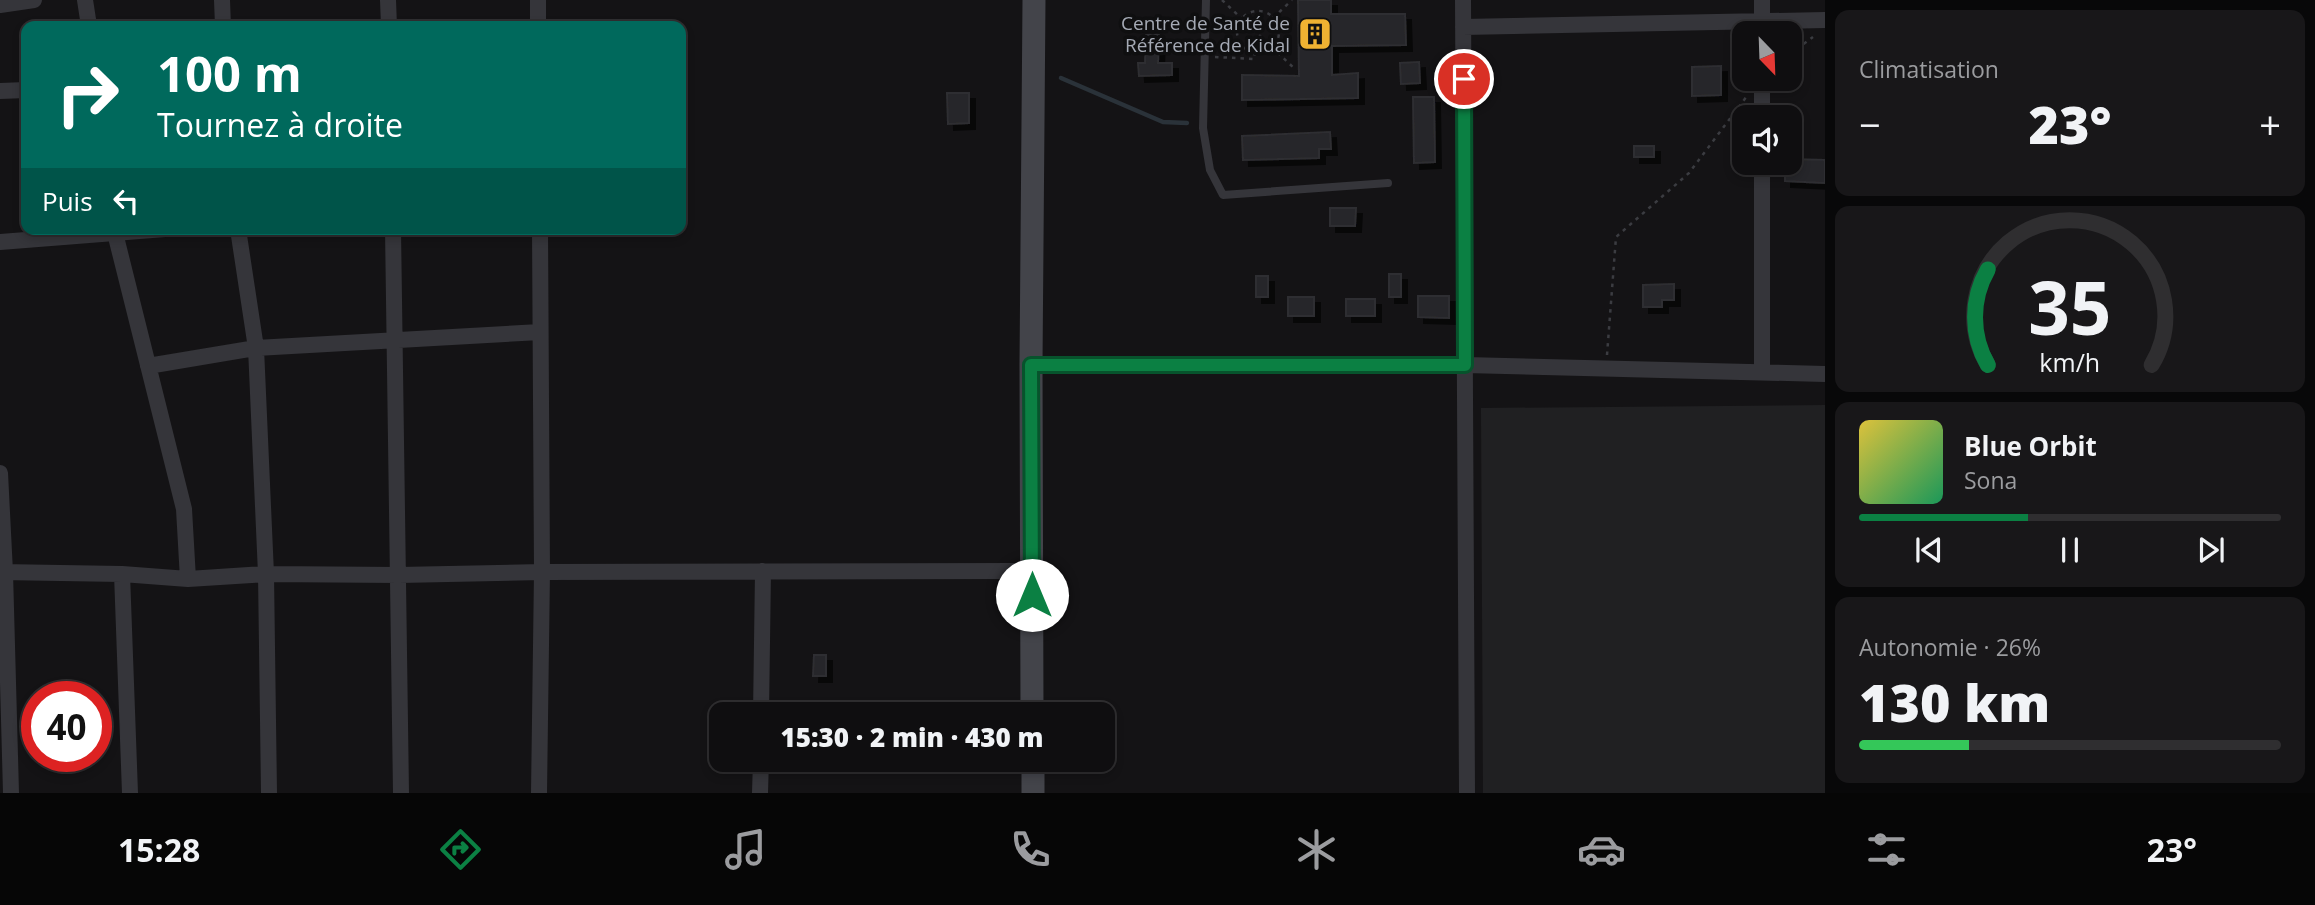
<!DOCTYPE html>
<html lang="fr">
<head>
<meta charset="utf-8">
<style>
  body { margin:0; font-family:"Open Sans",sans-serif; background:#181719; color:#f1f3f6; height:100vh; display:flex; flex-direction:column; font-size:26px; white-space:nowrap }
  * { box-sizing:border-box; margin:0 }
  p { font-size:23px; color:#9b9c9f }
  .icon { flex:none; width:38px; height:38px; fill:none; stroke:currentColor; stroke-width:2; stroke-linecap:round; stroke-linejoin:round }
  .map { position:relative; flex:1; overflow:hidden }
  .panel { display:flex; flex-direction:column; gap:10px; padding:10px; background:#080809; width:490px }
  .panel>* { flex:none }
  .top-card { position:absolute; left:21px; top:21px; width:665px; height:214px; border-radius:14px; box-shadow:0 4px 10px #0003,0 0 0 2px #2f2e30; background:#00695c; color:#fff; overflow:hidden }
  .needle { width:46px; rotate:157deg }
  .buttons { position:absolute; left:1732px; top:21px; display:grid; gap:14px }
  .buttons a { display:grid; place-items:center; width:70px; height:70px; border-radius:14px; background:#0f0e10; box-shadow:0 4px 10px #0003,0 0 0 2px #2f2e30; font-size:35px }
  .speed { position:absolute; left:21px; top:681px; display:flex; gap:14px; font-size:35px; font-weight:700; text-align:center }
  .speed>* { display:grid; place-content:center; width:91px; height:91px; border-radius:50%; background:#0f0e10; box-shadow:0 4px 10px #0003,0 0 0 2px #2f2e30; line-height:1 }
  .speed .limit { border:10px solid #d22; background:#fff; color:#111 }
  .pin { position:absolute; display:grid; place-items:center; width:60px; height:60px; color:#fff; margin:-30px; border:4px solid #fff; border-radius:50%; box-shadow:0 2px 7px #0007 }
  .me { position:absolute; width:77px; margin:-38px; rotate:0deg; stroke-linejoin:round; filter:drop-shadow(0 0 5px #0008) }
  .turn { display:flex; align-items:center; gap:24px; height:147px; padding:0 21px; font-size:32px }
  .turn .icon { width:91px; height:91px; stroke-width:2.5 }
  .turn b { display:block; font-size:49px; line-height:60px }
  .then { display:flex; align-items:center; height:66px; padding:0 21px; background:#0003; gap:14px; font-size:26px }
  .big { font-size:52px; font-weight:800; line-height:1.1 }
  .panel .widget { flex:1; display:flex; flex-direction:column; justify-content:center; gap:10px; min-width:0; padding:0 24px; border-radius:14px; background:#181719 }
  .panel .dial { align-items:center; gap:0 }
  .dial svg { height:182px; overflow:visible; fill:none; stroke:#2f2e30; stroke-width:7; stroke-linecap:round; text-anchor:middle }
  .dial text { fill:#f1f3f6; stroke:none }
  .song { display:flex; align-items:center; gap:21px }
  .cover { width:84px; height:84px; border-radius:10px; background:linear-gradient(135deg,hsl(50 70% 55%),hsl(150 70% 35%)) }
  .played { height:7px; border-radius:4px; background:linear-gradient(90deg,#0b8043 40%,#2f2e30 40%) }
  .keys { display:flex; justify-content:space-around; direction:ltr }
  .heat { display:flex; justify-content:space-between; align-items:center; font-size:38px; direction:ltr }
  .charge { height:10px; border-radius:5px; background:linear-gradient(90deg,#34c759 26%,#2f2e30 0) }
  .trip { position:absolute; left:709px; top:702px; width:406px; height:70px; border-radius:14px; background:#0f0e10; box-shadow:0 4px 10px #0003,0 0 0 2px #2f2e30; font-weight:800; line-height:70px; text-align:center }
  .dock { display:flex; height:112px; justify-content:space-around; align-items:center; background:#060606; color:#9b9c9f }
  .dock .icon { width:49px; height:49px }
  .dock .on { color:#0b8043 }
  .dock b { font-size:32px; color:#f1f3f6 }
  main { display:flex; flex:1; min-height:0 }
  .map>svg:first-child { display:block }
  .built { fill:#202022 }
  .lines { fill:none; stroke-linecap:round; stroke-linejoin:round }
  .stream { stroke:#2a3239; stroke-width:4.5 }
  .building { fill:#272629; stroke:#2e2e31; stroke-width:2; filter:url(#shadow) }
  .path { stroke:#3b3c41; stroke-width:2.5; stroke-dasharray:3.5 5; stroke-linecap:butt }
  .lane { stroke:#35353a; stroke-width:8 }
  .street { stroke:#35353a; stroke-width:16 }
  .secondary { stroke:#43444a; stroke-width:23 }
  .route-casing { stroke:#07532c; stroke-width:18 }
  .route { stroke:#0b8043; stroke-width:12 }
  .labels { text-anchor:middle; dominant-baseline:central; stroke-width:7; stroke-linejoin:round; paint-order:stroke }
  .poi-label { font-size:19px; fill:#a5aab5; stroke:#0f0f10; text-anchor:end }
</style>
</head>
<body>
<main>
<div class="map">
<svg width="1825" height="793" viewBox="0 0 1825 793">
  <defs>
    <filter id="shadow"><feDropShadow dx="6" dy="6" stdDeviation="0" flood-color="#0009"/></filter>
  </defs>
  <rect width="100%" height="100%" fill="#141315"/>
  <path class="built" d="M 1825,405 L 1825,793 L 1483,793 L 1481,408 Z"/>
  <g class="lines">
    <path class="stream" d="M 1061,78 L 1163,122 L 1187,123"/>
  </g>
  <path class="building" d="M 1298,0 L 1331,0 L 1331,14 L 1405,14 L 1406,45 L 1332,46 L 1332,75 L 1358,73 L 1358,98 L 1242,100 L 1242,75 L 1299,76 Z
    M 1146,35 L 1159,35 L 1158,63 L 1172,63 L 1172,75 L 1139,76 L 1138,63 L 1145,63 Z
    M 1419,62 L 1420,83 L 1401,84 L 1400,63 Z
    M 1721,66 L 1721,95 L 1692,96 L 1692,67 Z
    M 947,93 L 969,93 L 969,123 L 948,124 Z
    M 1413,97 L 1434,97 L 1435,162 L 1414,163 Z
    M 1330,132 L 1331,149 L 1319,149 L 1319,158 L 1243,160 L 1242,136 Z
    M 1634,146 L 1654,146 L 1654,157 L 1634,157 Z
    M 1790,159 L 1825,160 L 1825,183 L 1785,181 L 1785,163 L 1790,163 Z
    M 1330,208 L 1356,208 L 1355,226 L 1330,226 Z
    M 1389,274 L 1401,274 L 1401,297 L 1389,297 Z
    M 1256,276 L 1268,276 L 1268,297 L 1256,297 Z
    M 1674,284 L 1674,300 L 1662,300 L 1662,307 L 1643,307 L 1643,285 Z
    M 1418,296 L 1449,296 L 1449,318 L 1418,317 Z
    M 1288,297 L 1314,297 L 1314,316 L 1288,316 Z
    M 1346,299 L 1375,299 L 1375,316 L 1346,316 Z
    M 814,655 L 826,655 L 826,676 L 813,676 Z"/>
  <g class="lines">
    <path class="path" d="M 1222,0 L 1296,70
      M1237 32a21 21 0 1 1 42 0a21 21 0 1 1-42 0Z
      M 1273,18 L 1292,0
      M 1790,54 L 1813,37
      M 1215,57 L 1254,59 L 1255,53
      M 1607,355 L 1616,237 L 1689,173 L 1747,96"/>
    <path class="lane" d="M 1206,0 L 1203,128 L 1210,170 L 1223,195 L 1388,183"/>
    <path class="street" d="M 85,0 L 89,26
      M 222,0 L 223,26
      M 388,0 L 389,26
      M 538,0 L 538,26
      M 1463,0 L 1467,793
      M 1762,0 L 1762,33
      M 0,5 L 34,0
      M 1463,27 L 1825,20
      M 1762,79 L 1762,117
      M 0,91 L 26,90
      M 1762,163 L 1762,372
      M 114,229 L 184,509 L 188,579
      M 238,229 L 256,348 L 266,574 L 269,793
      M 393,229 L 401,793
      M 0,242 L 165,229
      M 1031,365 L 1465,365 L 1825,374
      M 148,366 L 256,348 L 540,332
      M 0,473 L 5,572 L 11,793
      M 0,572 L 122,574 L 188,579 L 266,574 L 399,575 L 542,572 L 1032,571
      M 122,574 L 130,793
      M 761,714 L 763,571
      M 539,793 L 542,572 L 540,229
      M 760,793 L 761,760"/>
    <path class="secondary" d="M 1032,714 L 1031,365 L 1034,0
      M 1033,760 L 1033,793"/>
  </g>
  <g class="lines">
    <defs>
      <path id="route" d="M 1032,595 L 1031,365 L 1465,365 L 1464,79"/>
    </defs>
    <use href="#route" class="route-casing"/>
    <use href="#route" class="route"/>
  </g>
  <defs>
    <symbol id="building-square" viewBox="-11 -11 22 22"><rect x="-9" y="-9" width="18" height="18" rx="4" fill="#efb232" stroke="#0f0f10"/><path d="M-4-6H4V6H1V3H-1V6H-4ZM-2.5-4.3h1.7v1.8h-1.7ZM.8-4.3h1.7v1.8H.8ZM-2.5-1h1.7V.8h-1.7ZM.8-1h1.7V.8H.8Z" fill="#111"/></symbol>
  </defs>
  <g fill-rule="evenodd">
    <use href="#building-square" x="1296" y="15" width="38" height="38"/>
  </g>
  <g class="labels">
    <g class="poi-label">
      <text x="1290" y="23">Centre de Santé de<tspan x="1290" dy="22">Référence de Kidal</tspan></text>
    </g>
  </g>
</svg>
<div class="buttons">
<a><svg class="needle" viewBox="-14 -14 28 28"><path d="M0-13l5 13h-10z" fill="#e53935"/><path d="M0 13l5-13h-10z" fill="#9b9c9f"/></svg></a>
<a><svg class="icon" aria-label="sound" viewBox="0 0 24 24"><path d="M4 9h4l5-4v14l-5-4H4zM17 9q2 3 0 6"/></svg></a>
</div>
<div class="speed"><div class="limit">40</div></div>
<div class="pin" style="left:1464px;top:79px;background:#d93025"><svg class="icon" aria-label="arrive" viewBox="0 0 24 24"><path d="M6 21V4h12l-3 4 3 4H6"/></svg></div>
<svg class="me" style="left:1032px;top:595px" viewBox="-20 -20 40 40"><circle r="19" fill="#fff"/><path d="M0-13L10 11 0 6-10 11z" fill="#0b8043"/></svg>
<div class="trip">15:30 · 2 min · 430 m</div>
<div class="top-card">
<div class="turn"><svg class="icon" aria-label="right" viewBox="0 0 24 24"><path d="M7 20v-9h11M14 6l5 5-5 5"/></svg><div><b>100 m</b>Tournez à droite</div></div>
<div class="then">Puis<svg class="icon" aria-label="left" viewBox="0 0 24 24"><path d="M17 20v-9H6M10 6l-5 5 5 5"/></svg></div>
</div>
</div>
<section class="panel">
<div class="widget"><p>Climatisation</p>
<div class="heat"><a>−</a><b class="big">23°</b><a>+</a></div>
</div>
<div class="widget dial"><svg viewBox="0 0 100 80">
<path d="M14 69A42 42 0 1 1 86 69"/>
<path d="M14 69A42 42 0 0 1 14 27" stroke="#0b8043"/>
<text x="50" y="56" font-size="32" font-weight="700">35</text>
<text x="50" y="72" font-size="11">km/h</text>
</svg></div>
<div class="widget">
<div class="song"><i class="cover"></i><div><b>Blue Orbit</b><p>Sona</p></div></div>
<div class="played"></div>
<div class="keys"><svg class="icon" aria-label="previous" viewBox="0 0 24 24"><path d="M18 5L8 12l10 7zM5 5v14"/></svg><svg class="icon" aria-label="pause" viewBox="0 0 24 24"><path d="M8 5v14M16 5v14"/></svg><svg class="icon" aria-label="next" viewBox="0 0 24 24"><path d="M6 5l10 7-10 7zM19 5v14"/></svg></div>
</div>
<div class="widget"><p>Autonomie · 26%</p><b class="big">130 km</b><div class="charge"></div></div>
</section>
</main>
<nav class="dock">
<b>15:28</b>
<svg class="icon on" aria-label="directions" viewBox="0 0 24 24"><path d="M12 3l9 9-9 9-9-9zM9 14v-3h6M13 9l2 2-2 2"/></svg>
<svg class="icon" aria-label="music" viewBox="0 0 24 24"><path d="M9 18V5l10-2v13"/><circle cx="6" cy="18" r="3"/><circle cx="16" cy="16" r="3"/></svg>
<svg class="icon" aria-label="phone" viewBox="0 0 24 24"><path d="M5 4h4l2 5-3 2q2 4 5 5l2-3 5 2v4C11 20 4 13 5 4z"/></svg>
<svg class="icon" aria-label="climate" viewBox="0 0 24 24"><path d="M12 3v18M4 7l16 10M4 17L20 7"/></svg>
<svg class="icon" aria-label="car" viewBox="0 0 24 24"><path d="M5 17H2v-5l4-1 3-4h7l3 4 3 1v5h-3M9 17h6M6 11h13"/><circle cx="7" cy="17" r="2"/><circle cx="17" cy="17" r="2"/></svg>
<svg class="icon" aria-label="filters" viewBox="0 0 24 24"><path d="M4 7h16M4 17h16"/><circle cx="9" cy="7" r="2"/><circle cx="15" cy="17" r="2"/></svg>
<b>23°</b>
</nav>
</body>
</html>
